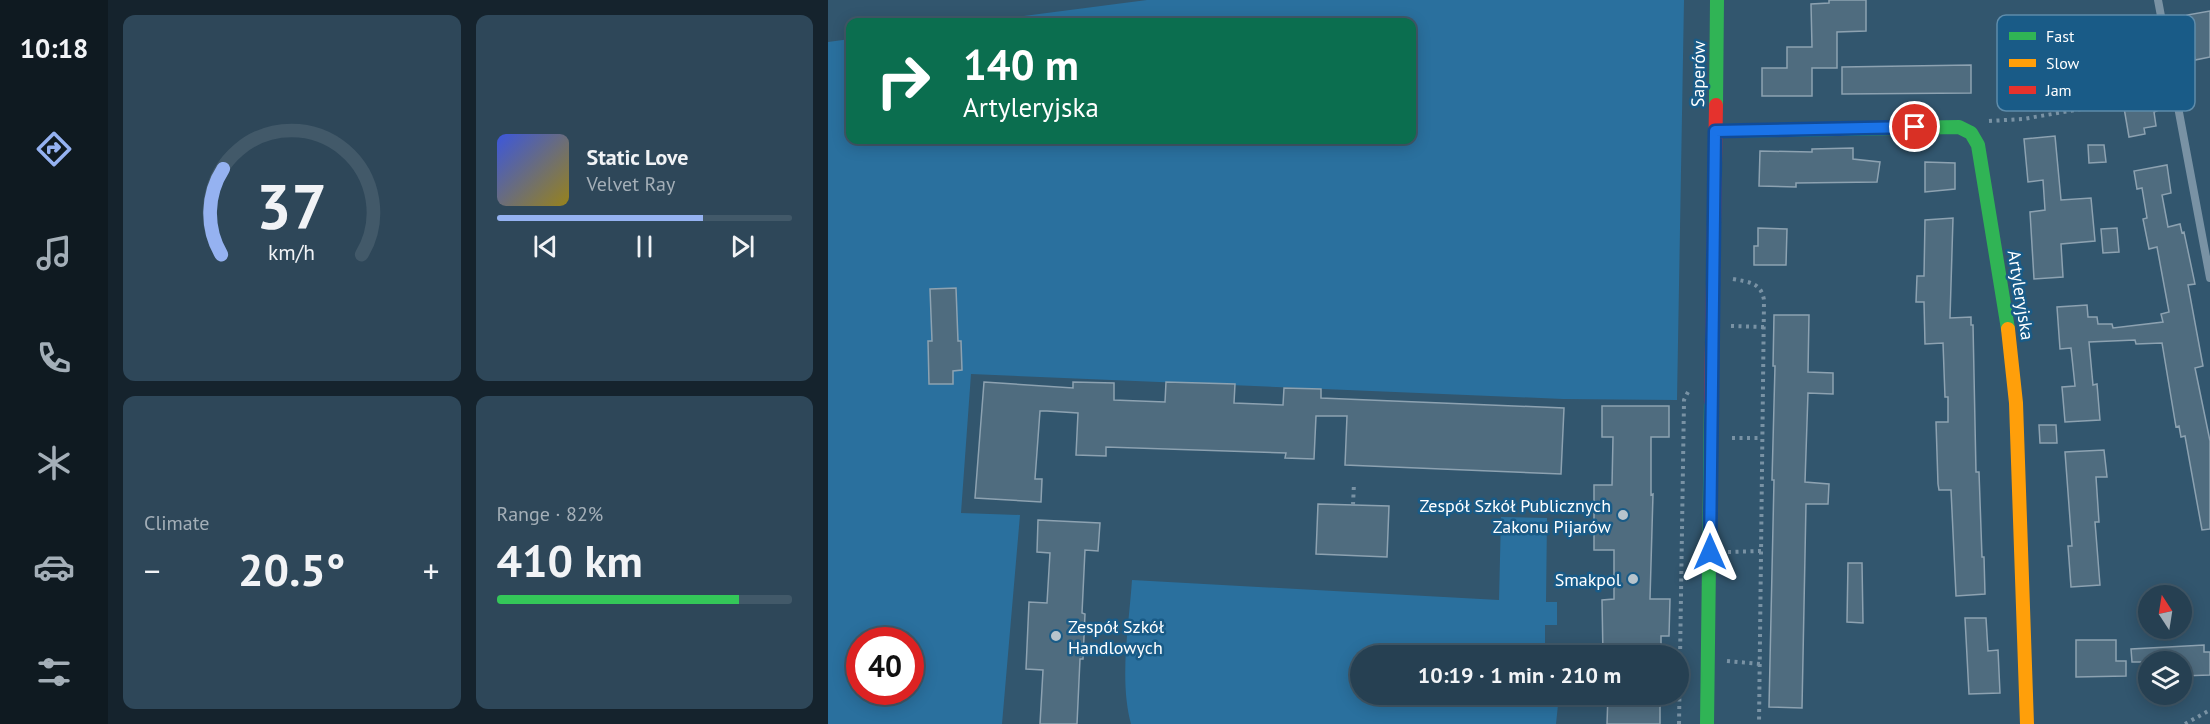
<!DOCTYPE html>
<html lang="en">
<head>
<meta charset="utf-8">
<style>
  body { margin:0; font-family:"PT Sans",sans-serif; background:#2e4759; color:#f1f3f6; height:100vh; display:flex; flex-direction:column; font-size:22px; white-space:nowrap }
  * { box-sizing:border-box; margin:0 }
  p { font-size:20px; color:#a4afb8 }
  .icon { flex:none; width:33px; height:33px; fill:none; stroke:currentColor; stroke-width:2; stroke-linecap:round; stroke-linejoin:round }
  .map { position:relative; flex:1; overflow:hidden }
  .sheet { display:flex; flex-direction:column; gap:15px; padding:15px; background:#15232d; width:720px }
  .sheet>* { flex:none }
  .hud { position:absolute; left:18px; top:18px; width:570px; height:126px; border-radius:12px; box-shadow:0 3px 15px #0003,0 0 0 2px #425969; background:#0b6e4f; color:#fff; overflow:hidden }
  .needle { width:39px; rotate:348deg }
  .tools { position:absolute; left:1310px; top:585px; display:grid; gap:12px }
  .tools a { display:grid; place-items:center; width:54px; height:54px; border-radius:50%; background:#264052; box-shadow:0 3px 15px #0003,0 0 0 2px #425969; font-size:30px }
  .speed { position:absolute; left:18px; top:627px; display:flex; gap:12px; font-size:30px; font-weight:700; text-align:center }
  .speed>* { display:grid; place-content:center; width:78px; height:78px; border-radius:50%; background:#264052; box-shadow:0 3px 15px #0003,0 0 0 2px #425969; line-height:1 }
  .speed .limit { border:9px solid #d22; background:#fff; color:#111 }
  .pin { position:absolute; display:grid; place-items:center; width:51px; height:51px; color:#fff; margin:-26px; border:3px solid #fff; border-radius:50%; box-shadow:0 2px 6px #0007 }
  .me { position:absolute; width:66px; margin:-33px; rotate:0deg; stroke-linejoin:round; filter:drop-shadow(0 0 4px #0008) }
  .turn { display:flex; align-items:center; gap:21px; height:126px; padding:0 18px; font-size:27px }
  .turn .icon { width:78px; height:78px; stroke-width:2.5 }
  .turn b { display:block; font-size:42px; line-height:51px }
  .big { font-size:45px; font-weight:600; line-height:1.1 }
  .sheet .widget { flex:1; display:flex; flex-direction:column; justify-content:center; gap:9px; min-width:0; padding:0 21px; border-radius:12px; background:#2e4759 }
  .sheet .dial { align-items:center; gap:0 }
  .dial svg { height:156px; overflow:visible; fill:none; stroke:#425969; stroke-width:7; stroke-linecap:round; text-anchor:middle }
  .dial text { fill:#f1f3f6; stroke:none }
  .song { display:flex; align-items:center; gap:18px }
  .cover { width:72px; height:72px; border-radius:9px; background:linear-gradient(135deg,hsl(230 70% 55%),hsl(50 70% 35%)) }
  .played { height:6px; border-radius:3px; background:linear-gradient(90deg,#95b2f1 70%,#425969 70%) }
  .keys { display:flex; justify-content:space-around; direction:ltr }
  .heat { display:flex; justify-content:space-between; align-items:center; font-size:33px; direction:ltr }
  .charge { height:9px; border-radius:4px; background:linear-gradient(90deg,#34c759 82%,#425969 0) }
  .sheet .tiles { flex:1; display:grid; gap:15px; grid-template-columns:repeat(2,1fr) }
  .trip { position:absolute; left:522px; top:645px; width:339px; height:60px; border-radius:30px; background:#264052; box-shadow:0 3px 15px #0003,0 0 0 2px #425969; font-weight:600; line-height:60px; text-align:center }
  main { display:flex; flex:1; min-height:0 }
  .menu { display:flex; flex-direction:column; width:108px; justify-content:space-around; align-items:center; background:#0f1a21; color:#a4afb8 }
  .menu .icon { width:42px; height:42px }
  .menu .current { color:#95b2f1 }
  .menu b { font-size:27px; color:#f1f3f6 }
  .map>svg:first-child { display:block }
  .garden { fill:#2a709e; fill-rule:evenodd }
  .building { fill:#4f6c7f; stroke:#8da2b1; stroke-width:1.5 }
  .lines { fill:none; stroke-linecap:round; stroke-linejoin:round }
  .path { stroke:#7992a4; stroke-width:4; stroke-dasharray:3 4.5; stroke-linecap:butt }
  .lane { stroke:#7992a4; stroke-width:8 }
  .fast { stroke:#30b455; stroke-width:14 }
  .slow { stroke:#ff9f0a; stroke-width:14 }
  .jam { stroke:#e5322d; stroke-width:14 }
  .route-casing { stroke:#114b97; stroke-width:15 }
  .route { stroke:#1a73e8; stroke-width:10 }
  .poi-dot { fill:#b7c4cc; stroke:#195b87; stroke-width:2 }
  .labels { text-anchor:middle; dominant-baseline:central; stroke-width:5; stroke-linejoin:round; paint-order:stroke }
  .street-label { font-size:18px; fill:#fff; stroke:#195b87 }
  .poi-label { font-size:18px; fill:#fff; stroke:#195b87; text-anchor:end }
  .key { fill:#195b87; stroke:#5e8cab; stroke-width:1.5 }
  .key-label { font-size:16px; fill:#fff }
</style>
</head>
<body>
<main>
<nav class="menu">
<b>10:18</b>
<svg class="icon current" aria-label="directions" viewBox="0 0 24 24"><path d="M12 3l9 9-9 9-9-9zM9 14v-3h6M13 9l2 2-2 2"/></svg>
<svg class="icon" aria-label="music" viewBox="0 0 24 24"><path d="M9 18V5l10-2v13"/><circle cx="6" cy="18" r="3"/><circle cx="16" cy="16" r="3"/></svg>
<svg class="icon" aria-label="phone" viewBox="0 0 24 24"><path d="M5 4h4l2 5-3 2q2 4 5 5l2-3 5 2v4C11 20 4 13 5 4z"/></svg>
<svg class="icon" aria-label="climate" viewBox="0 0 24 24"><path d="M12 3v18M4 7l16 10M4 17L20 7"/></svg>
<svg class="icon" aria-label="car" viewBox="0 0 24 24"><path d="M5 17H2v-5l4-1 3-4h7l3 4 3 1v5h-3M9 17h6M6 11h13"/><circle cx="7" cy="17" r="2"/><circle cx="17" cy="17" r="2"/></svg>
<svg class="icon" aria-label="filters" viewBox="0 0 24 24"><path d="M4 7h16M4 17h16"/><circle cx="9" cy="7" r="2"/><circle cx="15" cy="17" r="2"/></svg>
</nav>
<section class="sheet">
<div class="tiles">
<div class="widget dial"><svg viewBox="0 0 100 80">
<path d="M14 69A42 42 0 1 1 86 69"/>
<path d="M14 69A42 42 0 0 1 15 25" stroke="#95b2f1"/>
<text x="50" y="56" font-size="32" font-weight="700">37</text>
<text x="50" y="72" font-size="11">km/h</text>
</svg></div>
<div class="widget">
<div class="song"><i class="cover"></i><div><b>Static Love</b><p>Velvet Ray</p></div></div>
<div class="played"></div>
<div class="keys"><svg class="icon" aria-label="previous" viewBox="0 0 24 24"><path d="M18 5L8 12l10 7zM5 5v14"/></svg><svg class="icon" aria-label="pause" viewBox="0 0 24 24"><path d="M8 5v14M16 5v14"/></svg><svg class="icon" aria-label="next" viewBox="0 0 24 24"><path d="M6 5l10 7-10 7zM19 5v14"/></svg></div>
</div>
<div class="widget"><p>Climate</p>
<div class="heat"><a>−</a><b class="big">20.5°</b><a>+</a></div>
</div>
<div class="widget"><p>Range · 82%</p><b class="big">410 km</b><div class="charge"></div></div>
</div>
</section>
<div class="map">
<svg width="1382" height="724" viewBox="0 0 1382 724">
  <rect width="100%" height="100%" fill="#32566e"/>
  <path class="garden" d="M 319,0 L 856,0 L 849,400 L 735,399 L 143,374 L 133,513 L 192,515 L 174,724 L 0,724 L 0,42 L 22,39 L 22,140 L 584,140 L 584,22 L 149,22 ZM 32,640 L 82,640 L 82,692 L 32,692 Z
    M 673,517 L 719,518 L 718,602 L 729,602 L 729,625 L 717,625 L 717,643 L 721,655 L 532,656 L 532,694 L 731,695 L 728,724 L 303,724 C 291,680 301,625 304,580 L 671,600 Z"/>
  <path class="building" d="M 1001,0 L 1038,0 L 1038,31 L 1009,32 L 1009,68 L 984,68 L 984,96 L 934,96 L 934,68 L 959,68 L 959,47 L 984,47 L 983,4 L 1001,3 Z
    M 1382,11 L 1382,57 L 1367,60 L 1359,15 Z
    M 1297,19 L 1298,25 L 1314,22 L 1322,58 L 1314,60 L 1320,89 L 1327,88 L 1331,110 L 1326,112 L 1328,126 L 1316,128 L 1317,134 L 1301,137 L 1293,90 L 1289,91 L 1286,75 L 1222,86 L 1223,95 L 1196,98 L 1189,33 L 1217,31 L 1218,46 L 1271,24 Z
    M 1143,65 L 1143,93 L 1014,94 L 1014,67 Z
    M 1227,136 L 1233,200 L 1263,198 L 1267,241 L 1233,244 L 1235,277 L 1206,279 L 1202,212 L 1217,210 L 1215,180 L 1200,182 L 1196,139 Z
    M 1260,145 L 1276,145 L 1278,162 L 1261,163 Z
    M 1025,148 L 1025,159 L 1052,162 L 1049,182 L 968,183 L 968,187 L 931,186 L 932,151 L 984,152 L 984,149 Z
    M 1097,162 L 1127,163 L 1127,189 L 1097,192 Z
    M 1339,165 L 1343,193 L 1334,195 L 1340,227 L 1352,224 L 1354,233 L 1356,232 L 1367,284 L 1360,285 L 1375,366 L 1367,368 L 1382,441 L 1382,529 L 1374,530 L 1357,436 L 1353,437 L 1351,426 L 1348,427 L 1334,343 L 1308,344 L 1307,340 L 1261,342 L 1265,385 L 1269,384 L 1272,420 L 1237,422 L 1234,387 L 1247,386 L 1243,348 L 1232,349 L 1229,307 L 1259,305 L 1260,317 L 1269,317 L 1270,324 L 1284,324 L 1285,328 L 1335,322 L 1333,314 L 1341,312 L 1329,247 L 1321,249 L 1315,219 L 1319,218 L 1314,188 L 1309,189 L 1306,171 Z
    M 1125,218 L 1122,318 L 1143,317 L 1143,325 L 1145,325 L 1148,472 L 1151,472 L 1154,557 L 1156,557 L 1157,594 L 1128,596 L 1123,490 L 1111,490 L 1110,484 L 1108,422 L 1120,422 L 1120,397 L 1117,397 L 1115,343 L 1097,344 L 1096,302 L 1088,302 L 1089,276 L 1096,276 L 1097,220 Z
    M 930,228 L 959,229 L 958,265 L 926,265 L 926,246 L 930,246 Z
    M 1289,228 L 1291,252 L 1275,253 L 1273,229 Z
    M 128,288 L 130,341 L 133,341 L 134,370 L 125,371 L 125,384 L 101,384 L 100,341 L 104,341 L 102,289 Z
    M 946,315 L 981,315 L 980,372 L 1005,373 L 1005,394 L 980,393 L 977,482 L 1001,484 L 1000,504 L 978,504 L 974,708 L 941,707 L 946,480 L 944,480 L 947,366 L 945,366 Z
    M 156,382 L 245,388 L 245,382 L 286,383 L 286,400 L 337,402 L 338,382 L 407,384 L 406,403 L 455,405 L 456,388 L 493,389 L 493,398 L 736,408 L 733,474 L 517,465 L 519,416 L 488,416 L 486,459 L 457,458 L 458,453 L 278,447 L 278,456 L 248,455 L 250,413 L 219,411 L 212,411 L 207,479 L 214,479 L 213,502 L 147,498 Z
    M 774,406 L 841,406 L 841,437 L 823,437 L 823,495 L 825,494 L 822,599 L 842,599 L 841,636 L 833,636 L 833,656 L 775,656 L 774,600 L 786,599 L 786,550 L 766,550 L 766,485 L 784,485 L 785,437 L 774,437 Z
    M 1211,425 L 1228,425 L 1229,443 L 1212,443 Z
    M 1276,450 L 1279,477 L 1268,477 L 1271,522 L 1267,522 L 1272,585 L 1243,587 L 1240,546 L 1244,546 L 1237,452 Z
    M 490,504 L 561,506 L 559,557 L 488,554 Z
    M 210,520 L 272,523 L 270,551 L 257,550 L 254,613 L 257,614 L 255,659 L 252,659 L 249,724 L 212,724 L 215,670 L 198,669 L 201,602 L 219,603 L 222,553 L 209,552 Z
    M 1020,563 L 1034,563 L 1035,623 L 1019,622 Z
    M 1137,618 L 1158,618 L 1160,651 L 1170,650 L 1172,693 L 1141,694 Z
    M 1248,640 L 1288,640 L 1288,661 L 1298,661 L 1298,676 L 1248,677 Z
    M 1376,645 L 1376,652 L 1382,652 L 1382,675 L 1353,676 L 1353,662 L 1304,662 L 1303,649 Z
    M 780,694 L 832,694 L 832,724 L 779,724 Z"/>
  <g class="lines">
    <path class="path" d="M 1161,121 L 1195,119 L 1265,107
      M 905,279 C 920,282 933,282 936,300 L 931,724
      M 903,326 L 936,327
      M 904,438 L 934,438
      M 525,505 L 526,483
      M 900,552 L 933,551
      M 899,661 L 932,664
      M 851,724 L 856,400 L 861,390
      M 1357,724 L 1382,710"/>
    <path class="lane" d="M 1330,0 L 1382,278"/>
    <path class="fast" d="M 888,105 L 889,0
      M 887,131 L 1131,127 L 1143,133 L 1150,145 L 1180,329
      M 879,724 L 883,401"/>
    <path class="slow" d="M 1180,329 L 1188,403 L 1199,724"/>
    <path class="jam" d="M 883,401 L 888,105"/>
  </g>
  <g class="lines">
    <defs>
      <path id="route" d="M 882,552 L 887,131 L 1087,127"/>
    </defs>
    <use href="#route" class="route-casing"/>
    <use href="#route" class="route"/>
  </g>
  <g class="poi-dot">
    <circle cx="795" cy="515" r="6"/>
    <circle cx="805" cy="579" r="6"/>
    <circle cx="228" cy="636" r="6"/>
  </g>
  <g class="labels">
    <g class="street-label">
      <text transform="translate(870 74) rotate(-89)">Saperów</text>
      <text transform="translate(1193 295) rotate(81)">Artyleryjska</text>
    </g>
    <g class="poi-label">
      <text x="783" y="505">Zespół Szkół Publicznych<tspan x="783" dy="21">Zakonu Pijarów</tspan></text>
      <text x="793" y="579">Smakpol</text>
      <text x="240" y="626" text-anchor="start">Zespół Szkół<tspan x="240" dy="21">Handlowych</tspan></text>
    </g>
  </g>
  <rect x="1169" y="15" width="198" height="96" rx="9" class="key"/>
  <rect x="1181" y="32" width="27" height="8" fill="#30b455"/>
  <rect x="1181" y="59" width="27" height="8" fill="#ff9f0a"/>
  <rect x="1181" y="86" width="27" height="8" fill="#e5322d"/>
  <g class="key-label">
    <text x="1218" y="42">Fast</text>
    <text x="1218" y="69">Slow</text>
    <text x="1218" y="96">Jam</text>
  </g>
</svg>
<div class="tools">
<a><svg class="needle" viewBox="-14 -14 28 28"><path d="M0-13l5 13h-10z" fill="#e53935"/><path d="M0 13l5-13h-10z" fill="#a4afb8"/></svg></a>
<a><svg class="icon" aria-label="layers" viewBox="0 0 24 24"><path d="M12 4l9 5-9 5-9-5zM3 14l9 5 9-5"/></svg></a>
</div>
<div class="speed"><div class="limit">40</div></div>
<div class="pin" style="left:1087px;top:127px;background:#d93025"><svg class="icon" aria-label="arrive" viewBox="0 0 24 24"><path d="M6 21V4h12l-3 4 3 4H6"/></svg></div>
<svg class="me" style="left:882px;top:552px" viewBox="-20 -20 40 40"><path d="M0-17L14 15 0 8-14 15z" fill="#1a73e8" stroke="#fff" stroke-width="4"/></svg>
<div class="trip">10:19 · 1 min · 210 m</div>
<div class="hud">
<div class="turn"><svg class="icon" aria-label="right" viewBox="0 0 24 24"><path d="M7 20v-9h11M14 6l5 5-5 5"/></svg><div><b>140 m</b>Artyleryjska</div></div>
</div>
</div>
</main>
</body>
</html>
